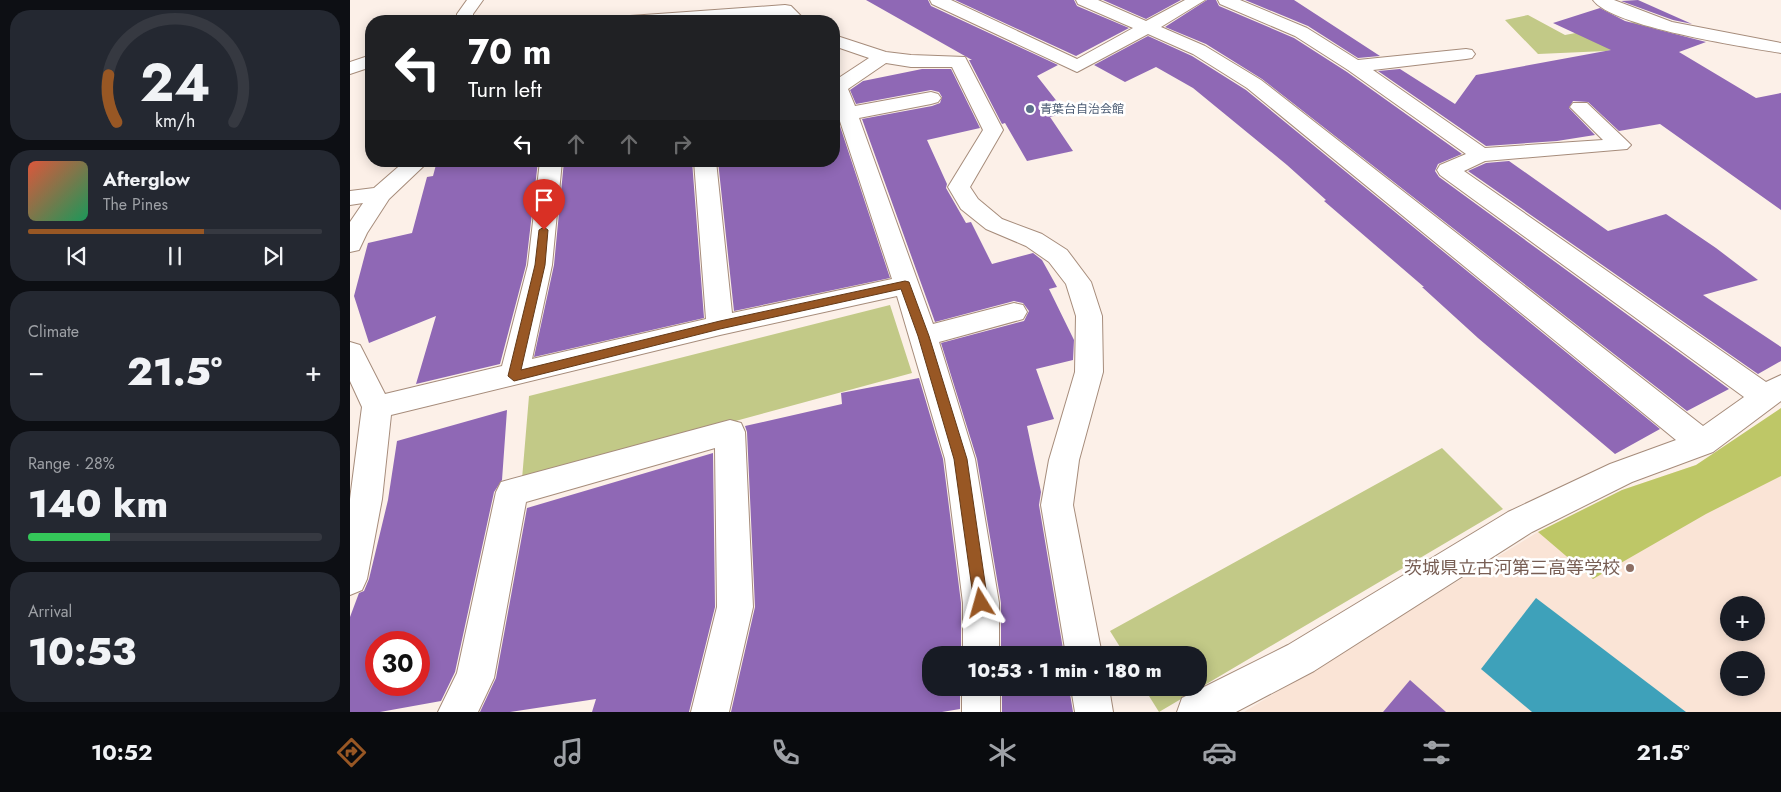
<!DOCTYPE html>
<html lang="en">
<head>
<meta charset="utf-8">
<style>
  body { margin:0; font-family:Jost,"Noto Sans JP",sans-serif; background:#242831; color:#f1f3f6; height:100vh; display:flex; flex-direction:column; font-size:19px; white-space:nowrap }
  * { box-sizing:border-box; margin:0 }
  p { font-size:16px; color:#9ea1a6 }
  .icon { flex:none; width:28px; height:28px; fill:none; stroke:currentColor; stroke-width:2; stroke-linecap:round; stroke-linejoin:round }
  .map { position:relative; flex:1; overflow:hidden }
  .sheet { display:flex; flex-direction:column; gap:10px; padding:10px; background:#0d0f14; width:350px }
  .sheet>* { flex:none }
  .hud { position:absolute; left:15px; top:15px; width:475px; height:152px; border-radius:20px; box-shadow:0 2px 12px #0003; background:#202124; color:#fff; overflow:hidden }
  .tools { position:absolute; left:1370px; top:596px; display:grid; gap:10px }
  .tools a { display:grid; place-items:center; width:45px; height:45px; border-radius:50%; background:#171b24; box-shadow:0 2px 12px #0003; font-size:25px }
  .speed { position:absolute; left:15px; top:631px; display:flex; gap:10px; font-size:25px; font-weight:700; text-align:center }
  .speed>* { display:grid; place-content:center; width:65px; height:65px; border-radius:50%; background:#171b24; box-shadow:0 2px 12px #0003; line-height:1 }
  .speed .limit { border:8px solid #d22; background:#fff; color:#111 }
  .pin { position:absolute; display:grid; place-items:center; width:42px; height:42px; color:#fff; margin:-51px -21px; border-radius:50% 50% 50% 0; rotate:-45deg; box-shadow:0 0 5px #0007 }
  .pin .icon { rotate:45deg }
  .me { position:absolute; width:55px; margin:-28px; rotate:352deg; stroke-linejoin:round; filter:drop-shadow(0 0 4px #0008) }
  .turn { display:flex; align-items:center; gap:18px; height:105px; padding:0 20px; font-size:22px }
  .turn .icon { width:65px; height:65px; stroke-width:2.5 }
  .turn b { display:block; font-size:35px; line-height:42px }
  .lanes { display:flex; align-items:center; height:48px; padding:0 20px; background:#0003; justify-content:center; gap:25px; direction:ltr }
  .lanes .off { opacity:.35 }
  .big { font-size:38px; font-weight:800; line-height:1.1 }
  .sheet .card { flex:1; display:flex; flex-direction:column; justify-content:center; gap:8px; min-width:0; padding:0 18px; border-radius:20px; background:#242831 }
  .sheet .dial { align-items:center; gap:0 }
  .dial svg { height:130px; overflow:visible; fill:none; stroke:#363941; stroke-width:7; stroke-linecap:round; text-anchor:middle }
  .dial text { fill:#f1f3f6; stroke:none }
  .song { display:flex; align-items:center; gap:15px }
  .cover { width:60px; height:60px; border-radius:8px; background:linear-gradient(135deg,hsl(10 70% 55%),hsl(150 70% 35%)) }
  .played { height:5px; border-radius:2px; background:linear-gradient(90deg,#985724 60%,#363941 60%) }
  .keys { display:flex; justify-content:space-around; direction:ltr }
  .heat { display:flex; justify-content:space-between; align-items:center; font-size:28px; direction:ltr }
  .charge { height:8px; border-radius:4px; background:linear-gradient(90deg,#34c759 28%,#363941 0) }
  .trip { position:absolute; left:572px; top:646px; width:285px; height:50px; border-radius:20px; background:#171b24; box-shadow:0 2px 12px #0003; font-weight:800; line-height:50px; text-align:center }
  .tabs { display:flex; height:80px; justify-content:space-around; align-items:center; background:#090b0e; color:#9ea1a6 }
  .tabs .icon { width:35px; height:35px }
  .tabs .current { color:#985724 }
  .tabs b { font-size:22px; color:#f1f3f6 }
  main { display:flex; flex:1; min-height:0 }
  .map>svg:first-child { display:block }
  .built { fill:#fae4d6; fill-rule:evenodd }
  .green { fill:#c2c987 }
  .forest { fill:#bec767 }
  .water { fill:#3ea1ba }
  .building { fill:#8f68b5; fill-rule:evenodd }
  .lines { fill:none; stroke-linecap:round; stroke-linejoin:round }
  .minor-casing { stroke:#a68c7b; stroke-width:2 }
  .minor { fill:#fff; fill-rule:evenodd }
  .route { fill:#985724; stroke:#633917 }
  .service-dot { fill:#5c6f8a; stroke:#fff; stroke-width:2 }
  .education-dot { fill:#8d6e63; stroke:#fff; stroke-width:2 }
  .labels { text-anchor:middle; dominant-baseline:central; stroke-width:5; stroke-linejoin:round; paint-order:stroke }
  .far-service-label { font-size:12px; fill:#4e5e75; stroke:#fff; text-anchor:start }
  .near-education-label { font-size:18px; fill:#785e54; stroke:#fff; text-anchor:end }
</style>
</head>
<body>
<main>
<section class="sheet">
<div class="card dial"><svg viewBox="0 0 100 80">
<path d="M14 69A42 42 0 1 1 86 69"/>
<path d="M14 69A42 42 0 0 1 9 40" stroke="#985724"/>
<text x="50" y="56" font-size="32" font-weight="700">24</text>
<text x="50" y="72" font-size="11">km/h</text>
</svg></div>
<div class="card">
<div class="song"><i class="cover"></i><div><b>Afterglow</b><p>The Pines</p></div></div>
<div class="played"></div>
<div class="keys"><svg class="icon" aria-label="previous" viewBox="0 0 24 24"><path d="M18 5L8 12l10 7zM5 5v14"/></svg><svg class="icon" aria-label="pause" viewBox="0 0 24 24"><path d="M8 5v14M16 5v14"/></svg><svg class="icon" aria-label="next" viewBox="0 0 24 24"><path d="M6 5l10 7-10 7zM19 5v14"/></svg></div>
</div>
<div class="card"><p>Climate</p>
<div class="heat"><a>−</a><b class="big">21.5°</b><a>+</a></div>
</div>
<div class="card"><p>Range · 28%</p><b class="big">140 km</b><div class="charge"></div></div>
<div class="card"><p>Arrival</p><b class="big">10:53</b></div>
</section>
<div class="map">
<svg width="1431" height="712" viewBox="0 0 1431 712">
  <rect width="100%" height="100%" fill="#fcf0e8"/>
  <path class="built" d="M 1431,408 L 1431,712 L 894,712 L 1188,532 L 1272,490 L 1346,465 L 1387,442 ZM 1379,605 L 1406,605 L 1406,632 L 1379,632 ZM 1379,660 L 1406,660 L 1406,688 L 1379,688 Z"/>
  <path class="green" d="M 1178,15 L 1215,35 L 1289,21 L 1326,40 L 1256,51 L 1188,54 L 1155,20 Z
    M 540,305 L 562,373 L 172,479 L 179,396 Z
    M 1092,448 L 1153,509 L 809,712 L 794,688 L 849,688 L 849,655 L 775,655 L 760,631 Z"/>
  <path class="forest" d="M 1431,408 L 1431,476 L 1356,514 L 1243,579 L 1188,532 L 1272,490 L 1346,465 Z"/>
  <path class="water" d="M 1186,598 L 1336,712 L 1182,712 L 1131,669 Z"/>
  <path class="building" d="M 516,0 L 578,0 L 581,6 L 708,65 L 687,76 L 716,113 L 700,117 L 723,151 L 677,161 L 655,123 L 652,124 L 619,60 L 622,60 Z
    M 605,0 L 724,0 L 727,6 L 779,28 L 726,56 Z
    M 753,0 L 831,0 L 796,19 Z
    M 857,0 L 866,0 L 869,6 L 944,38 L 997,72 L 1112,154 L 1088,164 L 1085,171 L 1089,177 L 1379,389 L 1337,411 L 912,79 L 856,44 L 815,27 Z
    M 895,0 L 944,0 L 1030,56 L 1008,58 L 958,26 Z
    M 1288,0 L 1342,24 L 1323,20 L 1271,1 Z
    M 1250,8 L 1275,21 L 1356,42 L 1329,52 L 1406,98 L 1431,93 L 1431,210 L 1310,124 L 1269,131 L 1238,102 L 1223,101 L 1219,108 L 1245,135 L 1207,141 L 1136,146 L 1028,71 L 1050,69 L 1105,104 L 1126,75 L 1261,50 L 1203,23 Z
    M 798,36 L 842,56 L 896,90 L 1310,429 L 1265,454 L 1128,338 L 1072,287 L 1074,287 L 974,201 L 976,200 L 937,165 L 843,88 L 806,67 L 775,82 L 744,65 Z
    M 572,69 L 601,69 L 630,128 L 577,140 L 597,184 L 596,188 L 616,223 L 621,222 L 642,264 L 683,253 L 692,260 L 707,287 L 699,289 L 724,340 L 723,360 L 686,369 L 704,419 L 677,426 L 691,492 L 689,505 L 714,655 L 651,655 L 651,603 L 627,459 L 591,343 L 674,321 L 679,311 L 673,303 L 664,301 L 585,322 L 512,119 L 582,106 L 590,103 L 592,97 L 589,92 L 581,90 L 506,104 L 500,90 L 513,81 Z
    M 484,108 L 540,278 L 384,311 L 368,161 L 484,161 Z
    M 87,161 L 188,161 L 176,265 L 150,364 L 66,384 L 86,316 L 19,343 L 4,296 L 18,243 L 62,233 L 77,177 L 83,176 Z
    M 214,161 L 342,161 L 354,318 L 184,357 L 204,265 Z
    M 1159,161 L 1258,231 L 1316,214 L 1366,248 L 1408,280 L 1353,295 L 1431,347 L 1431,361 L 1408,374 L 1118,171 L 1136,163 Z
    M 569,378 L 593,459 L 611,603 L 611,655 L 581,655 L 581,688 L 610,688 L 610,709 L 592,712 L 381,712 L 405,607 L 397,432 L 395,426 L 492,404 L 491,393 Z
    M 157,410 L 152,480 L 144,492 L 105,672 L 91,701 L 30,712 L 0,712 L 0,617 L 9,593 L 14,591 L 19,579 L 38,500 L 47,441 ZM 26,642 L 69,642 L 69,685 L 26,685 Z
    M 363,453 L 365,607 L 339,712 L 242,712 L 246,699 L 160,712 L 130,712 L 146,678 L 177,508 Z
    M 1060,680 L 1096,712 L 1033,712 Z
    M 652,688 L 719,688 L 723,712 L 652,712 Z"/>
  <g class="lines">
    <defs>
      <path id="minor" d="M 117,0 L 133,0 L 123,14 L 123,21 L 107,21 L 107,14 Z
        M 580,0 L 601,0 L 727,59 L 783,28 L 728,4 L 726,0 L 748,0 L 796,21 L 835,0 L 855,0 L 811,27 L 855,46 L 911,80 L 1353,426 L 1394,397 L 1090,175 L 1087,170 L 1090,165 L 1116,154 L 998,70 L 945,36 L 870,4 L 868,0 L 890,0 L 957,28 L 1008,60 L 1116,49 L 1122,50 L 1125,54 L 1122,58 L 1116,59 L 1023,70 L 1135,148 L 1253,140 L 1220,107 L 1223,103 L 1237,103 L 1277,141 L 1281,145 L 1277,149 L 1135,161 L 1114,171 L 1416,382 L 1431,375 L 1431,401 L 1363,452 L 1282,482 L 1182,532 L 964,671 L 886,712 L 827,712 L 832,698 L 938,645 L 1158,512 L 1260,464 L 1326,440 L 897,88 L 843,54 L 798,34 L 727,72 L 582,4 Z
        M 1243,0 L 1264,0 L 1322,22 L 1431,43 L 1431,53 C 1395,47 1262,27 1243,0 Z
        M 435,5 L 441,6 L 456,21 L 438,21 L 431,15 L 349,21 L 271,21 L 274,17 L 280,16 Z
        M 484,35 L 536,52 L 561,55 L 615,57 L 653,130 L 620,187 L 628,199 L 652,219 L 692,234 L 717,250 L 741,282 L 752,316 L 753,372 L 729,460 L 723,505 L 752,655 L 716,655 L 691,505 L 699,460 L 725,372 L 726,316 L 716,284 L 699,262 L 676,246 L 636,229 L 611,209 L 598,187 L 633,130 L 602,67 L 561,67 L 536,63 L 498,89 L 505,106 L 581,92 L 588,94 L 591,98 L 588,102 L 581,104 L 509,118 L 583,324 L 664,303 L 673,305 L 677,312 L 673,319 L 589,342 L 625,459 L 649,603 L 649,655 L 613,655 L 613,603 L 595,459 L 547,296 L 370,335 L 41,415 L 32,499 L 17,579 L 12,590 L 0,595 L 0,499 L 12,407 L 0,381 L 0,342 L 10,345 L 35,394 L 152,366 L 178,265 L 190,161 L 212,161 L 202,265 L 182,359 L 356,319 L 344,161 L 366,161 L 382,313 L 542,279 L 484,103 L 484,81 L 519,58 L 484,46 Z
        M 21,55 L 21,67 L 0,74 L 0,62 Z
        M 55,161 L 79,161 L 39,199 L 17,233 L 9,250 L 0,252 L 0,222 L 13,203 L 0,205 L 0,191 L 24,188 Z
        M 380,420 L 391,423 L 395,432 L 403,607 L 379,712 L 341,712 L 367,607 L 365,448 L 176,502 L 144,678 L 128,712 L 88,712 L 107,673 L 146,492 L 151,482 Z
        M 612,688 L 650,688 L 650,712 L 612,712 Z
        M 721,688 L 759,688 L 763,712 L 725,712 Z"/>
    </defs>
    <use href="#minor" class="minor-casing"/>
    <use href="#minor" class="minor"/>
  </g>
  <path class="route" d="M 194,227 L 198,230 L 195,265 L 171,370 L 370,321 L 555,281 L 559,282 L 579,336 L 617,459 L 638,603 L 636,608 L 631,610 L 626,608 L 624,603 L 604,459 L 568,336 L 551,289 L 370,329 L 164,381 L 158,376 L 185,265 L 189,230 Z"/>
  <circle class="service-dot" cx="680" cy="109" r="5"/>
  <circle class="education-dot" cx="1280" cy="568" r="5"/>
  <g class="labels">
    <g class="far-service-label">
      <text x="690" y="109">青葉台自治会館</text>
    </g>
    <g class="near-education-label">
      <text x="1270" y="568">茨城県立古河第三高等学校</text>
    </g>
  </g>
</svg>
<div class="tools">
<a>+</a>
<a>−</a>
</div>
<div class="speed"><div class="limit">30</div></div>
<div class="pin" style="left:194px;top:230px;background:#d93025"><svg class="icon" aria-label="arrive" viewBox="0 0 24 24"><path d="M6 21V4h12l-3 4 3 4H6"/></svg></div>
<svg class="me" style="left:631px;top:603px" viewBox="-20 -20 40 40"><path d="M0-17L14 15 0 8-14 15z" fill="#985724" stroke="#fff" stroke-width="4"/></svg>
<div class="trip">10:53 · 1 min · 180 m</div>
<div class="hud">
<div class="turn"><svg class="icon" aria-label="left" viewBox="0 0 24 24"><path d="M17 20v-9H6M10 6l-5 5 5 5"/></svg><div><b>70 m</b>Turn left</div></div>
<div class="lanes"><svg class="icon" aria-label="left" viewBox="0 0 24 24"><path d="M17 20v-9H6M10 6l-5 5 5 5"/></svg><svg class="icon off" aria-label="ahead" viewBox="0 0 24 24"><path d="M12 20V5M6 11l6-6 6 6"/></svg><svg class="icon off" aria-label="ahead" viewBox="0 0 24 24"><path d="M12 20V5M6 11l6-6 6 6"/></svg><svg class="icon off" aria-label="right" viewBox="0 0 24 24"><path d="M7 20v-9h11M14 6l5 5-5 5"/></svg></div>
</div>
</div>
</main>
<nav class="tabs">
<b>10:52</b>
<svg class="icon current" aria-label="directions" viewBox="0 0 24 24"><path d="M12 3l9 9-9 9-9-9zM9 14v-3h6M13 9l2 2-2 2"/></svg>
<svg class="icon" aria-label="music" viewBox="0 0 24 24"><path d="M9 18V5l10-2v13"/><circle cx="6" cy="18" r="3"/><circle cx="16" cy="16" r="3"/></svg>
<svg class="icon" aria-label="phone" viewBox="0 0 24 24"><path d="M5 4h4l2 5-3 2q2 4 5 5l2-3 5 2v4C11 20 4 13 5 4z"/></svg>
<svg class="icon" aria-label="climate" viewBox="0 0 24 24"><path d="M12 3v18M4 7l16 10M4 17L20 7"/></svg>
<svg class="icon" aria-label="car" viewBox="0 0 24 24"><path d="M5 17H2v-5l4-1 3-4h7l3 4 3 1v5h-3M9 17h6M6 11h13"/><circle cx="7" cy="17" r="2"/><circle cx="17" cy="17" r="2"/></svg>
<svg class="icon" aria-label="filters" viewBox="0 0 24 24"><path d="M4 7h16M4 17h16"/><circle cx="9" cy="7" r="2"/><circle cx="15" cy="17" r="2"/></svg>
<b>21.5°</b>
</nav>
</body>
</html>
